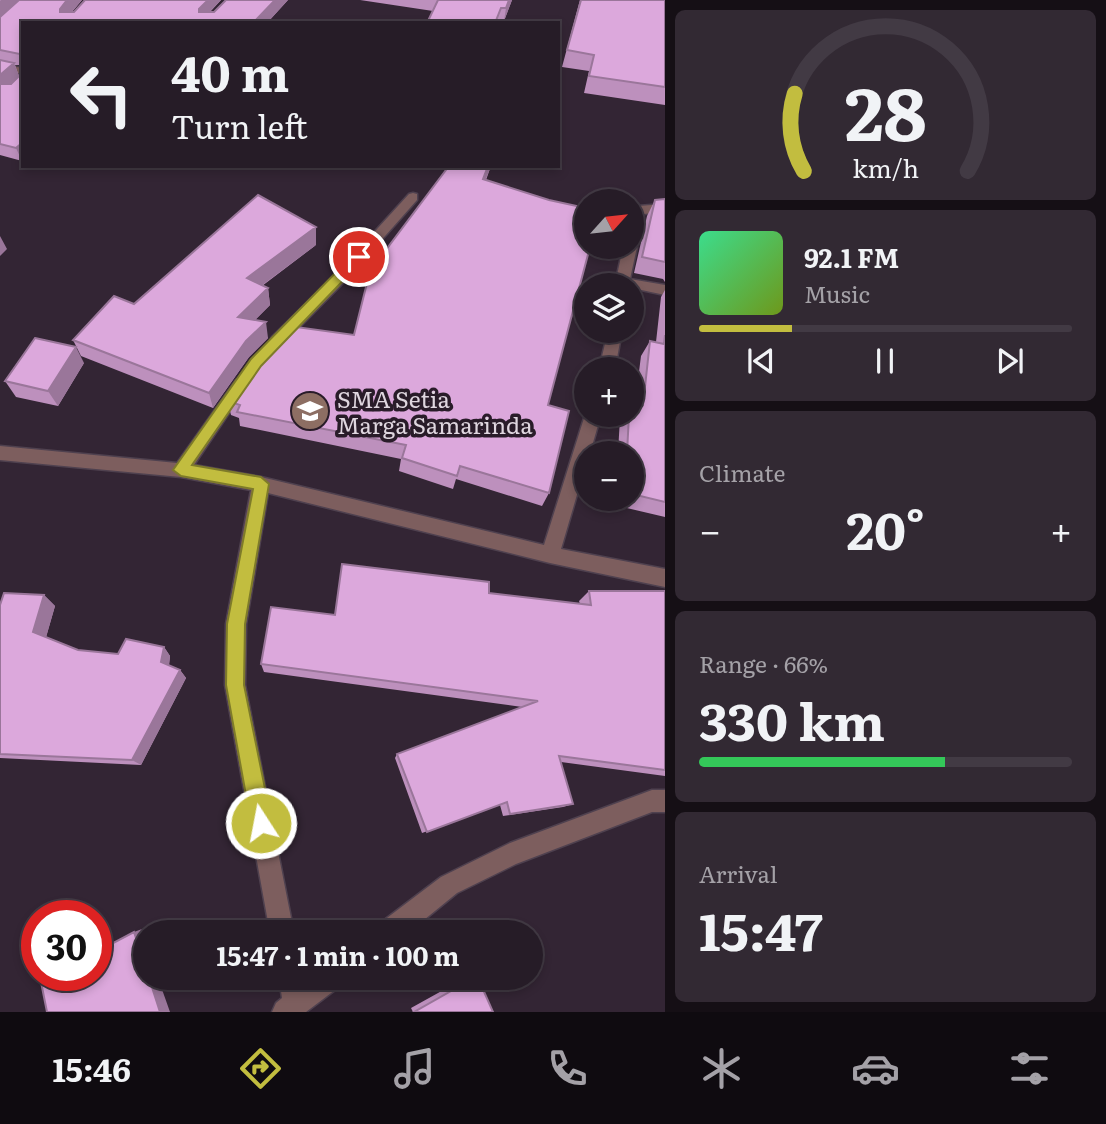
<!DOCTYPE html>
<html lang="en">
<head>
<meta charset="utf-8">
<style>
  body { margin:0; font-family:Literata,serif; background:#322933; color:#f1f3f6; height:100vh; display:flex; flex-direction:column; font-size:26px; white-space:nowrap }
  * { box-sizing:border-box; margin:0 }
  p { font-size:23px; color:#a4a1a7 }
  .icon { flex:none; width:38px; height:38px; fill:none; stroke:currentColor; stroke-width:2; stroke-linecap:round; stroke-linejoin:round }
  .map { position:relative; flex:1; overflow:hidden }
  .drawer { display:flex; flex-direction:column; gap:10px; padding:10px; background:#150f15; width:441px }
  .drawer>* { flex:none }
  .guide { position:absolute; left:21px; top:21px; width:539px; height:147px; border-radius:0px; box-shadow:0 4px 10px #0003,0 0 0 2px #423a44; background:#261c27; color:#f1f3f6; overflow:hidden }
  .needle { width:46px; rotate:63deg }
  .fabs { position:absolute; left:574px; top:189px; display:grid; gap:14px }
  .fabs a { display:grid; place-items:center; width:70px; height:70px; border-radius:50%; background:#261c27; box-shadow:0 4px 10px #0003,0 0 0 2px #423a44; font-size:35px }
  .speed { position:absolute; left:21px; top:900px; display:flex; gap:14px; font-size:35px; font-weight:700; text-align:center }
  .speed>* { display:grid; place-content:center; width:91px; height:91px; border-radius:50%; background:#261c27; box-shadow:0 4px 10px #0003,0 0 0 2px #423a44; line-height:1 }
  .speed .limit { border:10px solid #d22; background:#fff; color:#111 }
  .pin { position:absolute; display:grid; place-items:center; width:60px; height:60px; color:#fff; margin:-30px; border:4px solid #fff; border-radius:50%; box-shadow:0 2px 7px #0007 }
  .me { position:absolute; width:77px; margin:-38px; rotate:349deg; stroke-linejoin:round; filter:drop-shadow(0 0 5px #0008) }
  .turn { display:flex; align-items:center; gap:24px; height:147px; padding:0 35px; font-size:32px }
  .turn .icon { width:91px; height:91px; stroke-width:2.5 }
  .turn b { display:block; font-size:49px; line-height:60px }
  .big { font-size:52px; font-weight:700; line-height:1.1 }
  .drawer .widget { flex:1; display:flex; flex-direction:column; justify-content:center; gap:10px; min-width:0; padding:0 24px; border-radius:10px; background:#322933 }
  .drawer .dial { align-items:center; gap:0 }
  .dial svg { height:182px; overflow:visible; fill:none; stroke:#423a44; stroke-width:7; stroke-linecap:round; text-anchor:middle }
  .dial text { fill:#f1f3f6; stroke:none }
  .song { display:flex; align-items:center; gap:21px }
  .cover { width:84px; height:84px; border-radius:10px; background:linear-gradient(135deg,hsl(150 70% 55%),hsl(80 70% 35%)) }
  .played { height:7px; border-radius:4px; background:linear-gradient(90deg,#c2bd3f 25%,#423a44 25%) }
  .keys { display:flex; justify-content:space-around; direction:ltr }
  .heat { display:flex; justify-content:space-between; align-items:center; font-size:38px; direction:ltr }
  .charge { height:10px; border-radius:5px; background:linear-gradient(90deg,#34c759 66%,#423a44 0) }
  .trip { position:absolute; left:133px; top:920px; width:410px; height:70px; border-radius:35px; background:#261c27; box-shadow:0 4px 10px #0003,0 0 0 2px #423a44; font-weight:700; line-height:70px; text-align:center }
  .tab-bar { display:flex; height:112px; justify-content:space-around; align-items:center; background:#0f0b10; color:#a4a1a7 }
  .tab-bar .icon { width:49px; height:49px }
  .tab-bar .current { color:#c2bd3f }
  .tab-bar b { font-size:32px; color:#f1f3f6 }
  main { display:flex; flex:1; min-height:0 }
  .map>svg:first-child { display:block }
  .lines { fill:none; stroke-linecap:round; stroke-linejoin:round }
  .street-casing { stroke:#4f414f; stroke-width:3 }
  .street { fill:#7d5e5e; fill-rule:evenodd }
  .wall { fill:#bd90bd; fill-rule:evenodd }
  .shaded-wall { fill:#9a769a }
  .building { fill:#dca8dc; stroke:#9a769a; stroke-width:2 }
  .route { fill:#c2bd3f; stroke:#7e7b29; stroke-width:2 }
  .labels { text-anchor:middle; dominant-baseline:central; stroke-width:7; stroke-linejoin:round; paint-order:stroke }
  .poi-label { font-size:23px; fill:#dfd6df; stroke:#291c29; text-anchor:start }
</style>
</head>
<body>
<main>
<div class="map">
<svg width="665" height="1012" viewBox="0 0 665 1012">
  <rect width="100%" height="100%" fill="#332534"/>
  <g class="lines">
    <defs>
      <path id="street" d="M 0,64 L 23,68 L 23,74 L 0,70 Z
        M 413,193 L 417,194 L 417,200 L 346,280 L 282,345 L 272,345 L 270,341 L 272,337 L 336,274 L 409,194 Z
        M 665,204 L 665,212 L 644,214 L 639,240 L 634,244 L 637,247 L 630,279 L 665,285 L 665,295 L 632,288 L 632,285 L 615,285 L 623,247 L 632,247 L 632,210 L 638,206 Z
        M 608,331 L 622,331 L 615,369 L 599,369 Z
        M 241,378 L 249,384 L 246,388 L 194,465 L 261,477 L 544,545 L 585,415 L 586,413 L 586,415 L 601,415 L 590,453 L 586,453 L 586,464 L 561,549 L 665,569 L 665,587 L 550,563 L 268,493 L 246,624 L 245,685 L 294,933 L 270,933 L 225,685 L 226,624 L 251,490 L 181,477 L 0,460 L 0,446 L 177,463 L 236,380 Z
        M 652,790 L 665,790 L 665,812 L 652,812 L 516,864 L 457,893 L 408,933 L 376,933 L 379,924 L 441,877 L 510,843 Z
        M 279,978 L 304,978 L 304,982 L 309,978 L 342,978 L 339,987 L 306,1012 L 272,1012 L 276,1003 L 282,998 Z"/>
    </defs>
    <use href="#street" class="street-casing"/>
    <use href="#street" class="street"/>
  </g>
  <path class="wall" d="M 0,0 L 82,0 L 72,12 L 74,12 L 85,0 L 221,0 L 210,12 L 288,0 L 267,23 L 23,23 L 23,160 L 22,161 L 0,155 ZM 15,65 L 20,65 L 19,76 Z
    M 360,0 L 512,0 L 504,21 L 498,20 L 497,23 L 427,23 L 433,11 Z
    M 580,0 L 665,0 L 665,105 L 584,93 L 589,71 L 562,67 Z
    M 491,166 L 486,180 L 548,405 L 549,493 L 542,506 L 456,479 L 453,489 L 399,471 L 401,459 L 240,426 L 239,418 L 231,415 L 228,401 L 354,335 Z
    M 665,199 L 665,282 L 663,279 L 634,273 L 647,216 L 655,200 Z
    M 316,245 L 262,286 L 268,288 L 270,305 L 255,320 L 268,338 L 249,357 L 213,408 L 81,356 L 73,340 Z
    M 665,290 L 665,517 L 614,505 L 615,499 L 632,499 L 632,453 L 618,453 L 620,417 L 622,415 L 632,415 L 635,403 L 641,356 L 650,341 L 656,342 L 661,297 Z
    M 84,363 L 58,406 L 16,397 L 5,381 Z
    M 589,591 L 665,591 L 665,776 L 561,762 L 573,804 L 563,807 L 503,816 L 500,805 L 422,833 L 395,758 L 397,754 L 522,707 L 264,672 L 261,664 L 335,615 L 489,593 L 580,604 L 579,601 Z
    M 44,595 L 55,606 L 46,637 L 78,650 L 118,654 L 164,647 L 170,656 L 169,666 L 180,670 L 186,678 L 141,765 L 0,758 L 0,605 Z
    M 465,978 L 478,978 L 493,1012 L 413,1012 L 411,1008 Z"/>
  <path class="shaded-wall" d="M 1,0 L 19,0 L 0,18 L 0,1 Z
    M 67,0 L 82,0 L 64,21 L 60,12 L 60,9 Z
    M 208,0 L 221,0 L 201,21 L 199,9 Z
    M 275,0 L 288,0 L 267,23 L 253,23 Z
    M 509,0 L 512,0 L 504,21 L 506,8 Z
    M 14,63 L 19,76 L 4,89 L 0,87 L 0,75 Z
    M 23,142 L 23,160 L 22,161 L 16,148 Z
    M 488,166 L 491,166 L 479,196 L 483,179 Z
    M 316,227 L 316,245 L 249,295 L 247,278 Z
    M 0,236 L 7,249 L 0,256 Z
    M 268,288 L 270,305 L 241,334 L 238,317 Z
    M 266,322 L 268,338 L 249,357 L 213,408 L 209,393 L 246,341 Z
    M 76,347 L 84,363 L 58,406 L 48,391 Z
    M 44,595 L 55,606 L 45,641 L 33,632 Z
    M 164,647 L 170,656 L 168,671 L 161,662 Z
    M 180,670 L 186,678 L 141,765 L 132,760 Z
    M 142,929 L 145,938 L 145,966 L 134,932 Z
    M 149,978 L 158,978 L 170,1012 L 160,1012 Z"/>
  <path class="building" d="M 19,0 L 67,0 L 60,9 L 60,12 L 74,12 L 85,0 L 208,0 L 199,9 L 199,12 L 214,12 L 226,0 L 275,0 L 253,23 L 23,23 L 23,142 L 16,148 L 0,144 L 0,84 L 11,84 L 20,75 L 20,54 L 0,50 L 0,17 Z
    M 438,0 L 509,0 L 506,8 L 501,8 L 495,23 L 427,23 Z
    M 581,0 L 665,0 L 665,87 L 589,76 L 594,55 L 567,50 Z
    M 0,60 L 14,63 L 0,75 Z
    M 449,166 L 488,166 L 483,179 L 549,200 L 586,208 L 586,247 L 590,247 L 548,405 L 569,411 L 549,493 L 460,466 L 457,476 L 402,458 L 406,445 L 237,412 L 240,405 L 228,401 L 261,353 L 289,326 L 354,335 L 370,271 Z
    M 258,195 L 316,227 L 247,278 L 268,288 L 238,317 L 266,322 L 246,341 L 209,393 L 73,340 L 114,296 L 134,304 Z
    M 665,199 L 665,262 L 642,257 L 655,200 Z
    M 665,335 L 665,502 L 632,494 L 632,453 L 627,453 L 629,415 L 632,415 L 632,403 L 643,405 L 650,341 L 664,344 Z
    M 35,338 L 76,347 L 48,391 L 5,381 Z
    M 342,564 L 489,582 L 489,593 L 591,605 L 589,591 L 665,591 L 665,770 L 559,756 L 573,804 L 510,814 L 507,802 L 427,832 L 397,754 L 538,701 L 261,664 L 271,607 L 335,615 Z
    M 4,593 L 44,595 L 33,632 L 78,650 L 118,654 L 126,639 L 164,647 L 161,662 L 180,670 L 132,760 L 0,754 L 0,605 Z
    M 134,932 L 145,966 L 145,978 L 149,978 L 160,1012 L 47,1012 L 41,982 L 54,975 L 96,975 L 96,952 Z
    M 474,978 L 478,978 L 493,1012 L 414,1012 Z"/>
  <path class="route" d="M 359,253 L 363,254 L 363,260 L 261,366 L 192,465 L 261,477 L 269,484 L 245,624 L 244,685 L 272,823 L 269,830 L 261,833 L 254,830 L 251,823 L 226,685 L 227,624 L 253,489 L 181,476 L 173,470 L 251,359 L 354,254 Z"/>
  <defs>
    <symbol id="school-disc" viewBox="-11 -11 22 22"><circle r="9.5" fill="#8d6e63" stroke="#291c29"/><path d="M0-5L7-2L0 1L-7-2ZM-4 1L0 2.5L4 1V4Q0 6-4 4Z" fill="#fff"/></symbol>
  </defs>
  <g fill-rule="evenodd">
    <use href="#school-disc" x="288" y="389" width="44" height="44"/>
  </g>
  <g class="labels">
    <g class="poi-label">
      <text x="337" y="398">SMA Setia<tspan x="337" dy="26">Marga Samarinda</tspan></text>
    </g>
  </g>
</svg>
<div class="fabs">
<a><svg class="needle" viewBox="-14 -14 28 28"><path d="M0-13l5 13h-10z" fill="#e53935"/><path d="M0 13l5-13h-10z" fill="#a4a1a7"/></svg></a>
<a><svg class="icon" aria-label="layers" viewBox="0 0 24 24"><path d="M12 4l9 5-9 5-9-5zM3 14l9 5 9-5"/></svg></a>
<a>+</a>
<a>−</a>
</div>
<div class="speed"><div class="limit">30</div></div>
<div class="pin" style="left:359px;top:257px;background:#d93025"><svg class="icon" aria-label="arrive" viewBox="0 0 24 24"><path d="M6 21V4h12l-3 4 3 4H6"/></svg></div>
<svg class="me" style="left:261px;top:823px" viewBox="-20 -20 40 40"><circle r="17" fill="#c2bd3f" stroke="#fff" stroke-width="3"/><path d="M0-11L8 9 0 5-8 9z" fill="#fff"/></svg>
<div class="trip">15:47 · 1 min · 100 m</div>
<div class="guide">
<div class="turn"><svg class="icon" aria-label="left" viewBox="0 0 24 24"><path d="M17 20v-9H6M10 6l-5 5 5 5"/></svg><div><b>40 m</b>Turn left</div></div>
</div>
</div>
<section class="drawer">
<div class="widget dial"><svg viewBox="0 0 100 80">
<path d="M14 69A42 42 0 1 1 86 69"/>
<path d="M14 69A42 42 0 0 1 10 35" stroke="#c2bd3f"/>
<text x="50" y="56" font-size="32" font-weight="700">28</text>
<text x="50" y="72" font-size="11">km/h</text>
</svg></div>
<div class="widget">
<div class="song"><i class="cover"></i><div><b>92.1 FM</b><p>Music</p></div></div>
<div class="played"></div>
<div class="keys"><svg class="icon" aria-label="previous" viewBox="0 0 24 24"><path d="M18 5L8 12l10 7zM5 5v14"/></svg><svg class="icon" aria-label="pause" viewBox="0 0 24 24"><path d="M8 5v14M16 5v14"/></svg><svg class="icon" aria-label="next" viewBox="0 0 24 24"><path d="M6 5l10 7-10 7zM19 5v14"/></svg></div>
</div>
<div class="widget"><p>Climate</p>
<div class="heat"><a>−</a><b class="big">20°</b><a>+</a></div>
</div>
<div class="widget"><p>Range · 66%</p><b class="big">330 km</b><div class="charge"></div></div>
<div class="widget"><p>Arrival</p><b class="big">15:47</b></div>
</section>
</main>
<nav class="tab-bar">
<b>15:46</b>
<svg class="icon current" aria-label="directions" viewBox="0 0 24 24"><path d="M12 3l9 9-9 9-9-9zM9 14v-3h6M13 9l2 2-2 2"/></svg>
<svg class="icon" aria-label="music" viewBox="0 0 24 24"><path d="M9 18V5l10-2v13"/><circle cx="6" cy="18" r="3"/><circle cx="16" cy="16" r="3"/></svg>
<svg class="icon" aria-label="phone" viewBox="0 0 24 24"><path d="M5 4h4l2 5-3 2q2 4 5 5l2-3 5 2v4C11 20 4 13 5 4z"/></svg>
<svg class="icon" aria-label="climate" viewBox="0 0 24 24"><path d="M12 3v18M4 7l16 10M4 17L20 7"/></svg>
<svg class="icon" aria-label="car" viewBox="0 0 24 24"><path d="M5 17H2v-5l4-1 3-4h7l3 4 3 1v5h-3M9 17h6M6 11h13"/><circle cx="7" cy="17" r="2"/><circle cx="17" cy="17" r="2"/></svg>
<svg class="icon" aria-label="filters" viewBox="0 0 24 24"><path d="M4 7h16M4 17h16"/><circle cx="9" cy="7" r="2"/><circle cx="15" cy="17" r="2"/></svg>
</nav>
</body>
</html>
